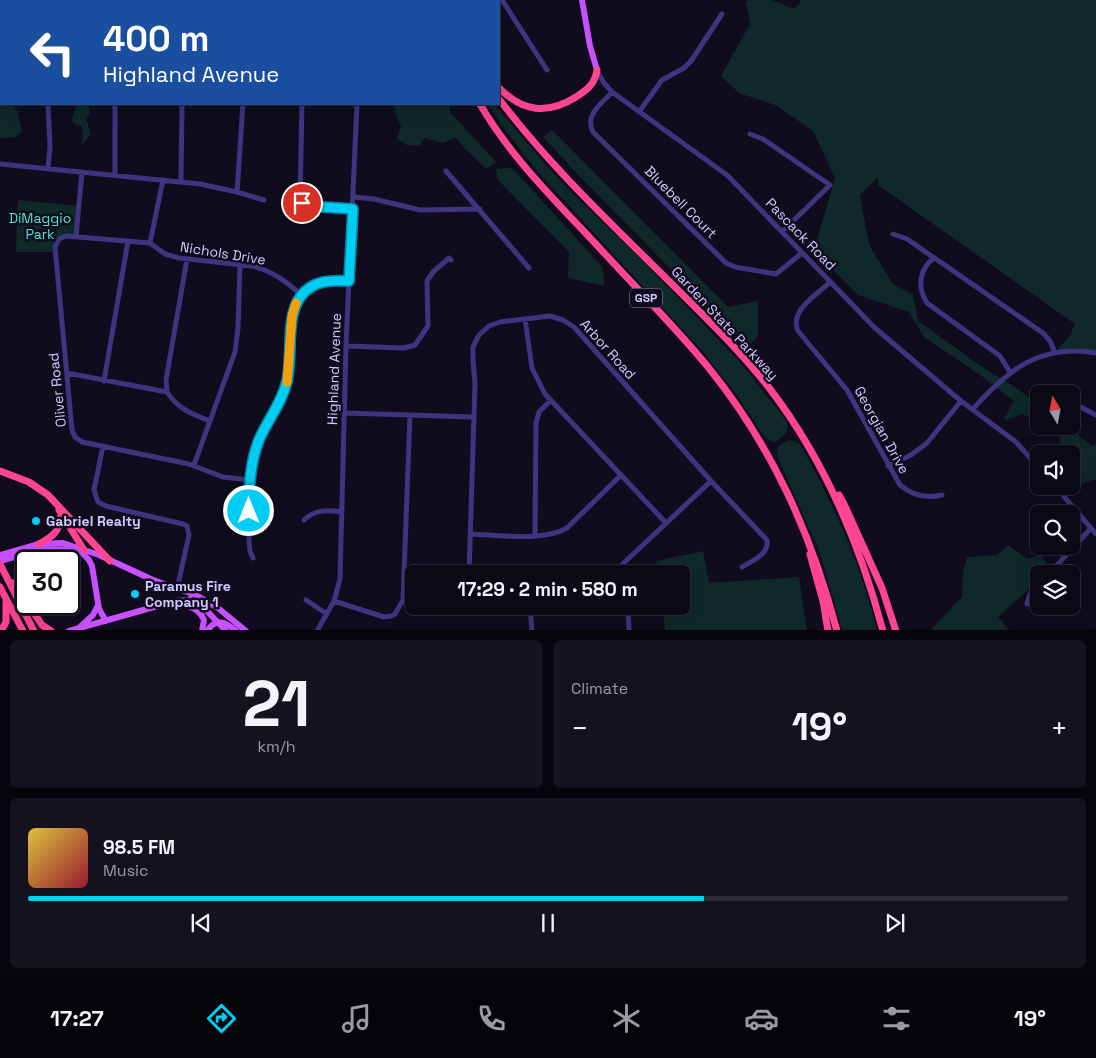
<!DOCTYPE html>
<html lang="en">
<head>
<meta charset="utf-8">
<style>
  body { margin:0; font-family:"Space Grotesk",sans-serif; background:#15121f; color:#f1f3f6; height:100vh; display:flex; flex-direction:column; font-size:19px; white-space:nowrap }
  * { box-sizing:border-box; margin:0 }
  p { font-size:16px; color:#9a9aa1 }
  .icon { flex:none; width:28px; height:28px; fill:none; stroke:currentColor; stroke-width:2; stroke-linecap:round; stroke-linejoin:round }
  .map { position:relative; height:630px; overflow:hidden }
  .details { display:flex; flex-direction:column; gap:10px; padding:10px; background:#07050c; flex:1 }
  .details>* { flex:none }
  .banner { position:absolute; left:0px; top:0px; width:500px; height:105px; box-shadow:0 5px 20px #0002,0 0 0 1px #2c2a35; background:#1a4fa0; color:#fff; overflow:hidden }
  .needle { width:32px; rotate:350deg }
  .buttons { position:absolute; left:1030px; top:385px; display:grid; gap:10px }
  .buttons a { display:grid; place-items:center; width:50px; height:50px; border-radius:8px; background:#0c0916; box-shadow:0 5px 20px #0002,0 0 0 1px #2c2a35; font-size:25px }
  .speed { position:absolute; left:15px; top:550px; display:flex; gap:10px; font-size:25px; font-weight:700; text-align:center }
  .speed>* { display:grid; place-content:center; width:65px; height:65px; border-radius:50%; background:#0c0916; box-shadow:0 5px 20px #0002,0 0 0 1px #2c2a35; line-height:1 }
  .speed .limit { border:2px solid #111; border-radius:8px; background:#fff; color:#111 }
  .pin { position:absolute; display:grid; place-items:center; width:42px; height:42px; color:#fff; margin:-21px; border:2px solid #fff; border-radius:50%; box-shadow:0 1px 5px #0007 }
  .me { position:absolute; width:55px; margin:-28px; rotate:0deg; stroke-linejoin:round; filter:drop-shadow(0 0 4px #0008) }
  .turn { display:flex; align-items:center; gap:18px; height:105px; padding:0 20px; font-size:22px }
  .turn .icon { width:65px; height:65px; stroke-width:2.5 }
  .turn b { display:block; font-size:35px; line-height:42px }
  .big { font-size:38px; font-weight:700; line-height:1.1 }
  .details .card { flex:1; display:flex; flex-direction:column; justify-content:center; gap:8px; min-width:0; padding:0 18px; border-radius:8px; background:#15121f }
  .details .dial { align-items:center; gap:0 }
  .dial b { font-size:65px; line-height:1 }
  .song { display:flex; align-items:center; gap:15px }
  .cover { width:60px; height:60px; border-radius:8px; background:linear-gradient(135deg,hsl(50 70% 55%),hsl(350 70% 35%)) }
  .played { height:5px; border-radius:2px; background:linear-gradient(90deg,#00cdf4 65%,#2c2a35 65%) }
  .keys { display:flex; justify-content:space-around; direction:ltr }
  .heat { display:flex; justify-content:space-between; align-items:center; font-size:28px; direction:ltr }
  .details .tiles { flex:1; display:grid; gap:10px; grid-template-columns:1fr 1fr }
  .card:last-child { grid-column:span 2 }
  .trip { position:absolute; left:405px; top:565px; width:285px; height:50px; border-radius:8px; background:#0c0916; box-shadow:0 5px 20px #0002,0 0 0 1px #2c2a35; font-weight:700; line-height:50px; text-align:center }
  .tabs { display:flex; height:80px; justify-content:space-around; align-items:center; background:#050409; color:#9a9aa1 }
  .tabs .icon { width:35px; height:35px }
  .tabs .selected { color:#00cdf4 }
  .tabs b { font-size:22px; color:#f1f3f6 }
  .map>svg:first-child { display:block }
  .green { fill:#0f2829 }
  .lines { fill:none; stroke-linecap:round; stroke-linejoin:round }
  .minor { stroke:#3d357f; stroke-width:5 }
  .major { stroke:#c850ff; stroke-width:6 }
  .highway { stroke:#ff4492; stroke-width:7 }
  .route-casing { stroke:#00859f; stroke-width:12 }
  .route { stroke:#00cdf4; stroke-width:9 }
  .slow { stroke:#f59e0b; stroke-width:9 }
  .poi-dot { fill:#00cdf4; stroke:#100c1e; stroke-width:2 }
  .labels { text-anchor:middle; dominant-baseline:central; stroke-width:5; stroke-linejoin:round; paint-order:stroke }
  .shield { fill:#100c1e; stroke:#9890bc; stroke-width:1 }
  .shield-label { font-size:12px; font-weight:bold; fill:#d3c9ff }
  .street-label { font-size:14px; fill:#d3c9ff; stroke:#100c1e }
  .park-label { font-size:14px; fill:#53e1c6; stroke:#100c1e }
  .poi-label { font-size:14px; font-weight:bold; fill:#d3c9ff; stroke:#100c1e; text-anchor:start }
</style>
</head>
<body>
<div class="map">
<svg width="1096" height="631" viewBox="0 0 1096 631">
  <rect width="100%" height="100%" fill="#100c1e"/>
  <path class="green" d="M 752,0 L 772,0 L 794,9 L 800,3 L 800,0 L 1096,0 L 1096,353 L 1055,353 L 1069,337 L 1075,324 L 878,185 L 878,177 L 860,195 L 869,245 L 893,284 L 913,295 L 918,321 L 985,369 L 1015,387 L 1039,405 L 1039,422 L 1022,414 L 1006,420 L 1004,418 L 1014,401 L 983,377 L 924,337 L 909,312 L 858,295 L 814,250 L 835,178 L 813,131 L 775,105 L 739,93 L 721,76 L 750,24 L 746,1 Z
    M 0,87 L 1,87 L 1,104 L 12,104 L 18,112 L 22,131 L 16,137 L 0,138 Z
    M 77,104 L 88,104 L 90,114 L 86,118 L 91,134 L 82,145 L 83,133 L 81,126 L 76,125 L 71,121 Z
    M 394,104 L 449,104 L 450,112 L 496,162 L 486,169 L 465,149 L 455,137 L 443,143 L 424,138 L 420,146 L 407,145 L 397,139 L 401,126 L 395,113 Z
    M 487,104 L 494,104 L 546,165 L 571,192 L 637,255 L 740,362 L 787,422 C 790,433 783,438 774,442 L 766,439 L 736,394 L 703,352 L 537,171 L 508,134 Z
    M 552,130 L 728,307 L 758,301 L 758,336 L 748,347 L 578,175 L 543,137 Z
    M 511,168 L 518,174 L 603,268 L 604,286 L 568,278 L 569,252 L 498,180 L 496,169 Z
    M 18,200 L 79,206 L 76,236 L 63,237 L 55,252 L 16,252 Z
    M 1048,426 L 1067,426 L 1092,446 L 1096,445 L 1096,479 L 1080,484 L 1071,479 L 1071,454 L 1061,454 L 1060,432 Z
    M 789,440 L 795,441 L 800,444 C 833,502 861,565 877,630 L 842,630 L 820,553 L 777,456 C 775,446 781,445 789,440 Z
    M 1008,545 L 1028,559 L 1040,555 L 1052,569 L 1046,574 L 1039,574 L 1039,580 L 998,617 L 1009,630 L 933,631 L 932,628 L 962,597 L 963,572 L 967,557 L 997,555 Z
    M 703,551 L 709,583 L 799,577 L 807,630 L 665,630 L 662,606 L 681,606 L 681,574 L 658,574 L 656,561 Z"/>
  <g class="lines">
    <path class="minor" d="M 42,0 L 42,1
      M 502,0 L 547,70
      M 118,1 L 119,0
      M 597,71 L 604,83 L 612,92 L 727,175 L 875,328 L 961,401 L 1016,442 L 1039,468
      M 612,92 C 602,104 584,114 593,132 L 726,263 L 735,267 L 776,274 L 802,253
      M 302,104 L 300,201 L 302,204 L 308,206 L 353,209
      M 639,112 L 662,80 L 684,68 L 691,61 L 722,14
      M 750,134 L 763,139 L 830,185 L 782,232
      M 0,164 L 200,184 L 237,192 L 264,200
      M 48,168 L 50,147 L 48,104
      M 446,171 L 529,268
      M 115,175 L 115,104
      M 181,181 L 182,104
      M 237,192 L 243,104
      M 354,197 L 374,199 L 420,210 L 480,209
      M 893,234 L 907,239 L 1043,333 L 1050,341 L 1055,353
      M 76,236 L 82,172
      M 150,243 L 163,180
      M 934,258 C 919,269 917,287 927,303 L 1000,356 L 1010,372
      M 830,282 C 817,295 789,310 798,331 L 847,390 L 900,485 C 913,496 926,499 942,495
      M 525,319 L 532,368 L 545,394 L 666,523
      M 346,346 L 404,348 L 415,345 L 428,326 L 427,281 L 433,272 L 449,258 L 451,260
      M 67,373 L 167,392 C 178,409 192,414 210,421
      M 104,381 L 128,241
      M 1056,388 L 1060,394
      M 167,392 L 166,380 L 187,259
      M 1071,402 L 1096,415
      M 973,409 C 1008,370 1040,343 1096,353
      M 345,413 L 473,417
      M 103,446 L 94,490 L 98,502 L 106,506 L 183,524 L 187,526 L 189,535 L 177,589
      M 194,465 L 235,352 L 238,328 L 240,265
      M 888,466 L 911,455 L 927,443 L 961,401
      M 249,480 L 223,477 L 189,464 L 82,442 L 75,437 L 72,430 L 55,247 L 59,239 L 66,236 L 150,243 L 165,254 L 179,258 L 252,266 C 272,271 286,281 301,295
      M 1055,486 L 1096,534
      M 304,520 C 315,509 328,510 342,512
      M 471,534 C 498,535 543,542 567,528 L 621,475
      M 535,536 L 536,423 L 539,412 L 551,400
      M 253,558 L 250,551 L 249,542 C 249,508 246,472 259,440 C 268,419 282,404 287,381 C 293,356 285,317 301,296 C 313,279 331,280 349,281
      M 469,574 L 475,384 L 473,360 L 473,347 L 479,335 L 489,326 L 500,322 L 550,316 L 563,320 L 574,327 L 711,481 L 767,540 C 769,555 753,560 742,567
      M 612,574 L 711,481
      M 1049,574 L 1091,528
      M 405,578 L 414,579
      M 306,600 L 327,614
      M 334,601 L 384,617 L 391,616 L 395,614 L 403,600 L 410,415
      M 1027,604 L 1030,594 L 1039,585
      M 530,606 L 532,631
      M 628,606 L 629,631
      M 317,631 L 334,601 L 340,579 L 346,346 L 357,104"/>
    <path class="major" d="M 582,0 L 590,46 L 597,70
      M 362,1 L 362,0
      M 78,549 L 89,560 L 92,566 L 99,609 L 106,621
      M 0,555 L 39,544 L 63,543 L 99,555 L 153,580 L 196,595 L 218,608 L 246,631
      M 0,561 L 38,550 L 75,549
      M 190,599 L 206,610 L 226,631
      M 170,604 C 183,603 199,607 204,620 L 202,631
      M 81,626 L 93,615 L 98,605
      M 69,631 L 154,607 C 168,600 178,600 193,601
      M 207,631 C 216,618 225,621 236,631"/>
    <path class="highway" d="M 416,0 L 416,1
      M 421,0 L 422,1
      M 427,0 L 428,1
      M 440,0 L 441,1
      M 499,88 C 523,112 547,115 576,97 C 587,90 595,84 597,70
      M 499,99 C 552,169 618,230 680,292 C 711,323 743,354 770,389 C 825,461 860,544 883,631
      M 480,104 C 512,160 562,207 606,255 C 640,292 676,328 708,367 C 772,446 811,533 837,631
      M 0,471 L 29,482 L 48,495 L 110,561
      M 839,495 L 844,504 L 882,588 L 896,631
      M 59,510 L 84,550
      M 39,544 C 53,537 61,530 61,513
      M 810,554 L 823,601 L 828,631
      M 0,564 L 34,631
      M 13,583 L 26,600
      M 0,587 L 23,631
      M 28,604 L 42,625 L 51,631
      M 1,631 L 6,622 L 6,602"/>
  </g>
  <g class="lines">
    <defs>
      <path id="route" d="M 249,511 C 249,486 250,463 259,440 C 268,419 282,403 287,381 C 293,355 285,317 301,296 C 313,280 331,280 349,281 L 353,209 L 308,206 L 302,203"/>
    </defs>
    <use href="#route" class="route-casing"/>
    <use href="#route" class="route"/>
    <path class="slow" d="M 287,382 L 292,316 L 296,303"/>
  </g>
  <g class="poi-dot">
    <circle cx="36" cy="521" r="5"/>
    <circle cx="135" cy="594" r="5"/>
  </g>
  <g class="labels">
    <rect class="shield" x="630" y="288.5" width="32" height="19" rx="4"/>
    <g class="shield-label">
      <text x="646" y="298">GSP</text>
    </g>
    <g class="street-label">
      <text transform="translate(681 202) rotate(45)">Bluebell Court</text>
      <text transform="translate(801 234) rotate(46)">Pascack Road</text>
      <text transform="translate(223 253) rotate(9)">Nichols Drive</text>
      <text transform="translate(725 323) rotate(47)">Garden State Parkway</text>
      <text transform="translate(608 349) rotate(48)">Arbor Road</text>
      <text transform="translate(334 369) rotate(-88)">Highland Avenue</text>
      <text transform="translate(57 390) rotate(-96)">Oliver Road</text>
      <text transform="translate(882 430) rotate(61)">Georgian Drive</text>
    </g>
    <g class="park-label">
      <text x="40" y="218">DiMaggio<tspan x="40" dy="16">Park</tspan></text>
    </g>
    <g class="poi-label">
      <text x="46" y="521">Gabriel Realty</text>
      <text x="145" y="586">Paramus Fire<tspan x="145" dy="16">Company 1</tspan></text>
    </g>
  </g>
</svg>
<div class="buttons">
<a><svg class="needle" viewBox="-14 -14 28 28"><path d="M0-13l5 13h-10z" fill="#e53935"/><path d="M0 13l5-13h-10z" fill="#9a9aa1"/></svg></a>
<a><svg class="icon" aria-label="sound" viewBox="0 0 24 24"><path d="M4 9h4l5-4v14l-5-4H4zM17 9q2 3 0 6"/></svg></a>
<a><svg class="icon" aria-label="search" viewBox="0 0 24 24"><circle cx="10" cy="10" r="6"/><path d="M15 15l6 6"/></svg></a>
<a><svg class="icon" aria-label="layers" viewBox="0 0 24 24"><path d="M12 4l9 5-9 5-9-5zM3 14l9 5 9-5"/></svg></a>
</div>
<div class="speed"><div class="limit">30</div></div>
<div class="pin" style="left:302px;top:203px;background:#d93025"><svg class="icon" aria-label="arrive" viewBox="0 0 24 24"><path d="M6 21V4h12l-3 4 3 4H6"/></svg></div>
<svg class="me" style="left:249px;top:511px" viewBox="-20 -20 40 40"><circle r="17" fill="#00cdf4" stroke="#fff" stroke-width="3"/><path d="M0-11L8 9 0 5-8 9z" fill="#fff"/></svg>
<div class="trip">17:29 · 2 min · 580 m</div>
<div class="banner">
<div class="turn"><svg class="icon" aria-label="left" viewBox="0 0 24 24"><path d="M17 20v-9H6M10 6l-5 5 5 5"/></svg><div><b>400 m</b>Highland Avenue</div></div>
</div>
</div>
<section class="details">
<div class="tiles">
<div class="card dial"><b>21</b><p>km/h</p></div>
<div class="card"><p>Climate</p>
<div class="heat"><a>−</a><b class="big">19°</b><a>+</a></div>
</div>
<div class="card">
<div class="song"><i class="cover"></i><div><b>98.5 FM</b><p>Music</p></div></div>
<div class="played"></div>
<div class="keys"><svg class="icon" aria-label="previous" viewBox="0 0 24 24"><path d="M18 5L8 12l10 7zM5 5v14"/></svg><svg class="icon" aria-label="pause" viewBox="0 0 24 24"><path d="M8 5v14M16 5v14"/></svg><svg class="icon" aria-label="next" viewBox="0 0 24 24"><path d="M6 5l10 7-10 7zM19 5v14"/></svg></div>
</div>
</div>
</section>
<nav class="tabs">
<b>17:27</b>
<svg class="icon selected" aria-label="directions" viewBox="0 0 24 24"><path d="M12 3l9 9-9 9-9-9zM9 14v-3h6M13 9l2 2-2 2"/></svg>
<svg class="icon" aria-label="music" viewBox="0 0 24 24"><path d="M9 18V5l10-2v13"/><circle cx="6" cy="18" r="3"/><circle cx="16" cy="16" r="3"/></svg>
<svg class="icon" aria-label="phone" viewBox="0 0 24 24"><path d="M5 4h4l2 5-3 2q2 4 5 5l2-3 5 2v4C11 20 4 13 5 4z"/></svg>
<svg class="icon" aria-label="climate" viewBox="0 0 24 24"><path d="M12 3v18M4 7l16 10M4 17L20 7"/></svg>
<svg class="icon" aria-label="car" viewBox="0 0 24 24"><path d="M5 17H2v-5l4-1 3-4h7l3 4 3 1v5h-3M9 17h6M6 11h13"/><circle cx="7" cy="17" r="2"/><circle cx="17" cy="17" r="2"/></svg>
<svg class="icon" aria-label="filters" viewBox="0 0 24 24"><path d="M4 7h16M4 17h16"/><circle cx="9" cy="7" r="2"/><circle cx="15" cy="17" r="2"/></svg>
<b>19°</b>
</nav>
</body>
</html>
